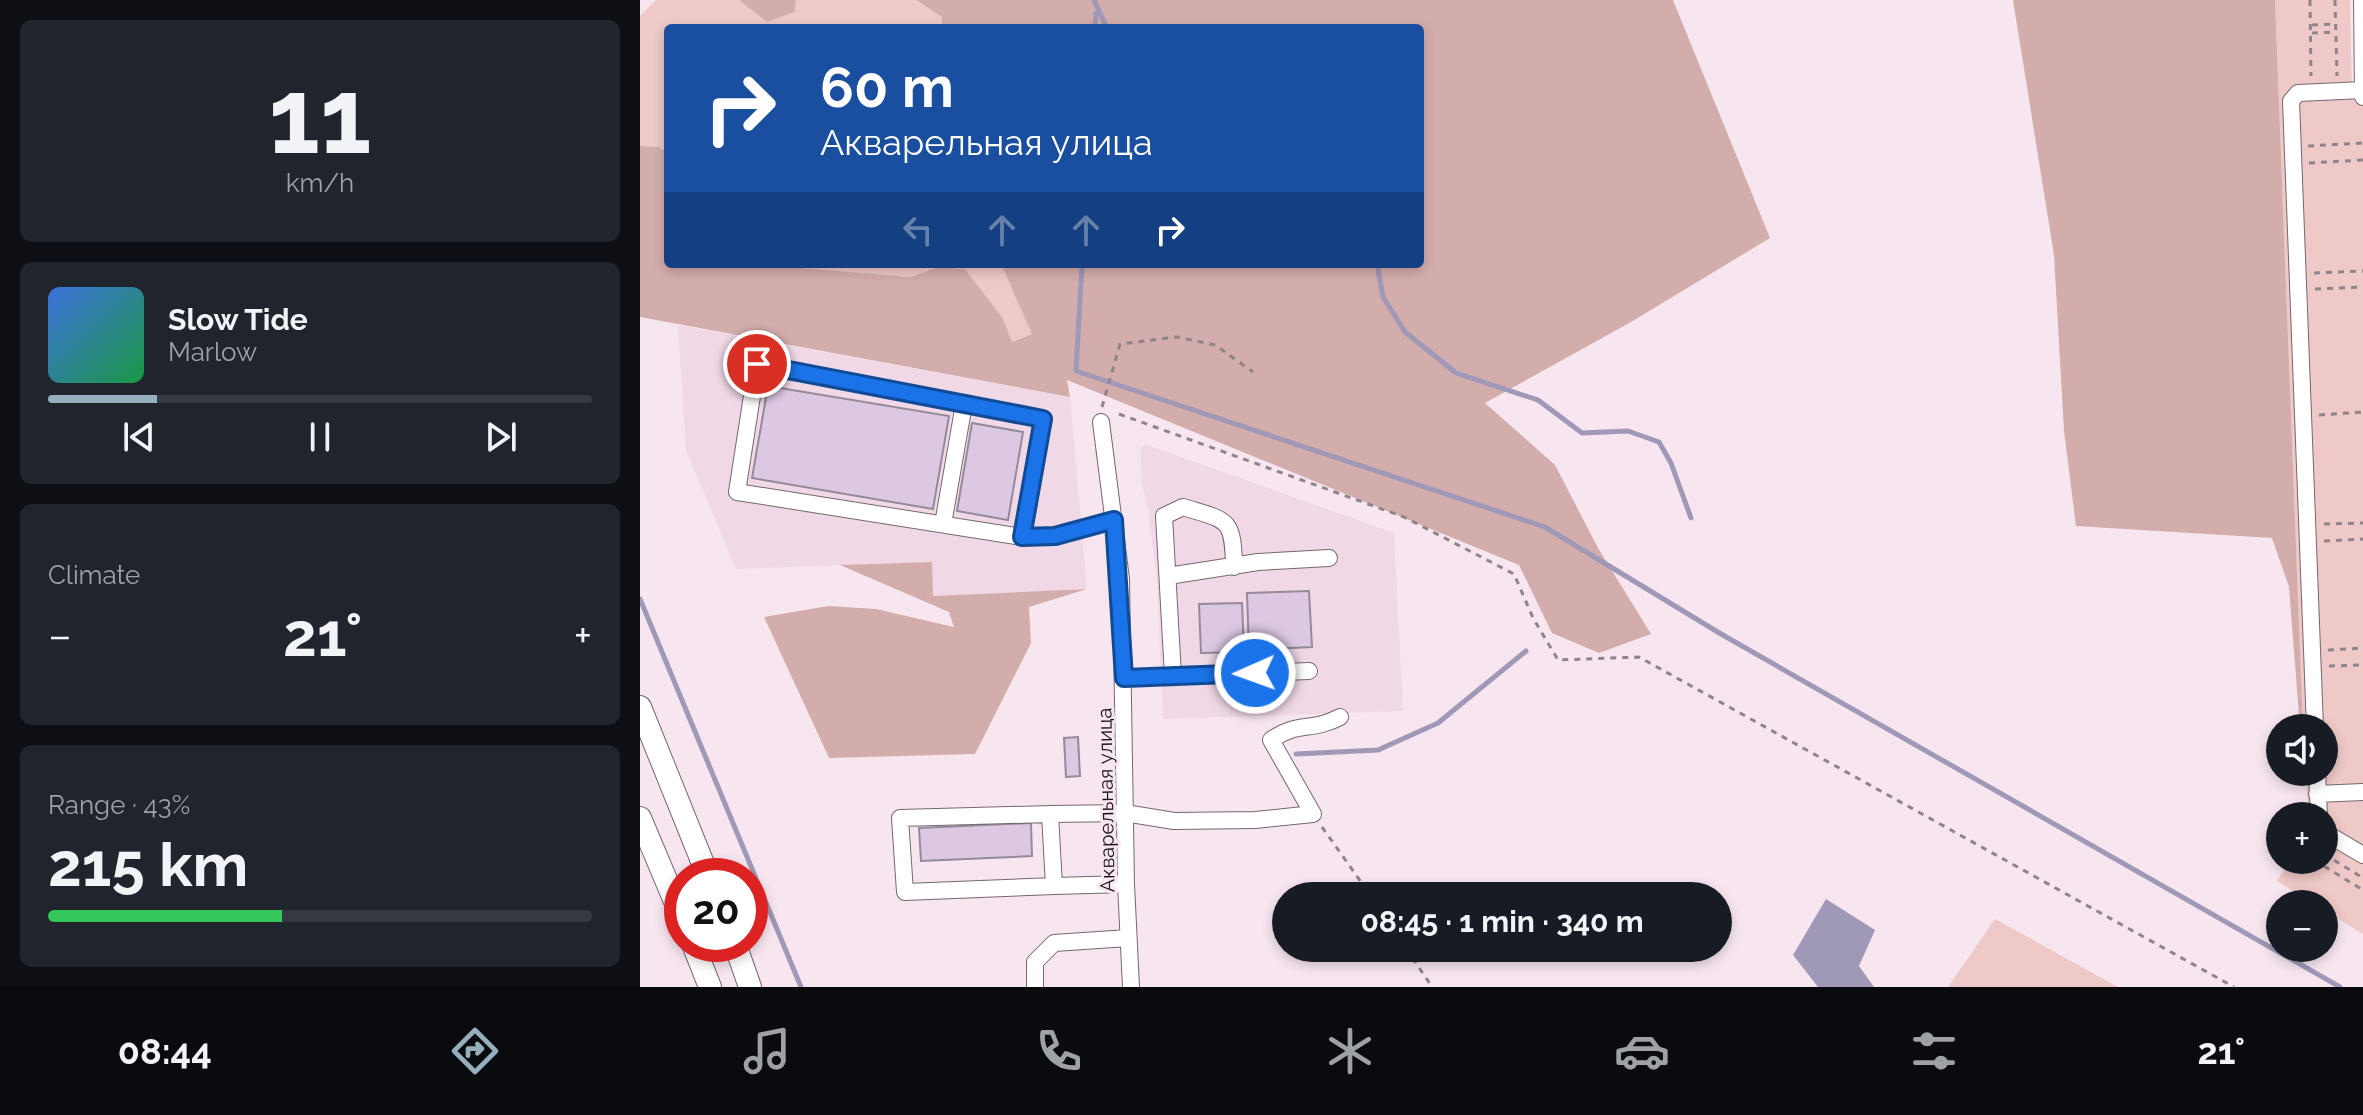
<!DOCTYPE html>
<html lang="en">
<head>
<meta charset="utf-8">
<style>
  body { margin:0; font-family:Raleway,sans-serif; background:#20242c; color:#f1f3f6; height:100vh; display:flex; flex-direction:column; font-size:30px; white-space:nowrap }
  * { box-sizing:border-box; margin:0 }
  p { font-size:26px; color:#9ea1a6 }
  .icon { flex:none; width:44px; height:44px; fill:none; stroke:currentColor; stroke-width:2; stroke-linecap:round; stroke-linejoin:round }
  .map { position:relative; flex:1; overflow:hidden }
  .details { display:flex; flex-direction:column; gap:20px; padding:20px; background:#0d0f14; width:640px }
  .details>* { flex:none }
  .guide { position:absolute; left:24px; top:24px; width:760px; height:244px; border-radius:8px; box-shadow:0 4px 12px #0003; background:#1a4fa0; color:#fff; overflow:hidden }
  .tools { position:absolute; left:1626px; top:714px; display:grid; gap:16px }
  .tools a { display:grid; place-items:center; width:72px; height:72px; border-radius:50%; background:#171b24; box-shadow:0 4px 12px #0003; font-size:40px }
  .speed { position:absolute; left:24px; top:858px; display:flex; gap:16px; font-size:40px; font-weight:700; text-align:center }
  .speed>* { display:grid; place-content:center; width:104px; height:104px; border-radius:50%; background:#171b24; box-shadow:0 4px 12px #0003; line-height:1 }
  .speed .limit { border:12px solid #d22; background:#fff; color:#111 }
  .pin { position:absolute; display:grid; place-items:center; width:68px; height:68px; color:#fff; margin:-34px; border:4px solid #fff; border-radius:50%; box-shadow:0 2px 8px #0007 }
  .me { position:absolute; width:88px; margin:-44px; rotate:268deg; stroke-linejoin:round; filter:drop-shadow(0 0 6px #0008) }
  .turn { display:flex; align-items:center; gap:28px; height:168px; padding:0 24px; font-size:36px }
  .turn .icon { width:104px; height:104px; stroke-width:2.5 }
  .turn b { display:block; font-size:56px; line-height:68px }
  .lanes { display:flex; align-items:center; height:76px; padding:0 24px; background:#0003; justify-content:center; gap:40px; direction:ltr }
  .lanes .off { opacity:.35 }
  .big { font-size:60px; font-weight:700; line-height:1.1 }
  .details .widget { flex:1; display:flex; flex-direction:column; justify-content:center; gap:12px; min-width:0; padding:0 28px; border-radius:12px; background:#20242c }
  .details .dial { align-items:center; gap:0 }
  .dial b { font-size:104px; line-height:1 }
  .song { display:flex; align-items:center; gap:24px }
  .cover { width:96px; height:96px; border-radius:12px; background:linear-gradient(135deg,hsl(220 70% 55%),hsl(140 70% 35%)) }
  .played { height:8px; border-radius:4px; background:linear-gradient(90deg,#95afbd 20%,#363941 20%) }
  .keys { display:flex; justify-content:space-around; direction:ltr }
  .heat { display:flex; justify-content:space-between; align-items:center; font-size:44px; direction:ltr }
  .charge { height:12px; border-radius:6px; background:linear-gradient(90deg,#34c759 43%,#363941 0) }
  .trip { position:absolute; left:632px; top:882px; width:460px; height:80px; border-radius:40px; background:#171b24; box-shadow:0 4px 12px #0003; font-weight:700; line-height:80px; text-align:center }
  .menu { display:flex; height:128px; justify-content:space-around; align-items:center; background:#090b0e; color:#9ea1a6 }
  .menu .icon { width:56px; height:56px }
  .menu .on { color:#95afbd }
  .menu b { font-size:36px; color:#f1f3f6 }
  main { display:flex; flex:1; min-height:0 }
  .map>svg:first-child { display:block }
  .built { fill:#f0d8e7 }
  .green { fill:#efc9c7 }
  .forest { fill:#d3adab }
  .water { fill:#9f98b6 }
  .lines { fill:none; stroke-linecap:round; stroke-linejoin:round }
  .stream { stroke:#9f98b6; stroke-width:5 }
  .building { fill:#dcc8e3; stroke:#948a98; stroke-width:2 }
  .minor-casing { stroke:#756770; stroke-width:18 }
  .highway-casing { stroke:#756770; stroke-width:24 }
  .path { stroke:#90848b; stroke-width:3; stroke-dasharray:6 6; stroke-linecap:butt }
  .minor { stroke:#fff; stroke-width:16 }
  .highway { stroke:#fff; stroke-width:22 }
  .route-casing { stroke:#114b97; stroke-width:20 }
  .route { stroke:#1a73e8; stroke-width:14 }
  .labels { text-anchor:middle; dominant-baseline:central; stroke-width:6; stroke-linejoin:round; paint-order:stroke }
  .street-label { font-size:20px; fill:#181216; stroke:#f7e6f0 }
</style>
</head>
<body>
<main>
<section class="details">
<div class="widget dial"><b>11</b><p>km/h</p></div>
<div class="widget">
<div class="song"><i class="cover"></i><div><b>Slow Tide</b><p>Marlow</p></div></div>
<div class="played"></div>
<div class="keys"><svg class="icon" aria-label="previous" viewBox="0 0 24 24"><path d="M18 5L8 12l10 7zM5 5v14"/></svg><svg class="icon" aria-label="pause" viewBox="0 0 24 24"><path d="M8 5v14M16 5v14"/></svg><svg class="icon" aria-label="next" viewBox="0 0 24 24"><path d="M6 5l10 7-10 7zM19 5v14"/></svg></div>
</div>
<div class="widget"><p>Climate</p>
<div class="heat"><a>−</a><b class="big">21°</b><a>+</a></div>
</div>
<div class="widget"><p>Range · 43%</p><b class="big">215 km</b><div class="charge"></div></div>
</section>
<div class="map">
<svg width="1723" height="987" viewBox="0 0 1723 987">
  <rect width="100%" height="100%" fill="#f7e6f0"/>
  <path class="built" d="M 38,325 L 430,397 L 447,589 L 293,596 L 291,562 L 96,569 L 46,450 Z
    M 505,444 L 754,533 L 763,711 L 523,719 L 517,582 L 508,507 L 502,485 L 500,450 Z"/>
  <path class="green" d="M 16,0 L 99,0 L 127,22 L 155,12 L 156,0 L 276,0 L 302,17 L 302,28 L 28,28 L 28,153 L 19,147 L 0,146 L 0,16 Z
    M 1635,0 L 1710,0 L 1712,95 L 1723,95 L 1723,934 L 1684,910 L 1684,904 L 1674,904 L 1637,881 L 1650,860 L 1684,860 L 1684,816 L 1669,816 L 1665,772 L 1684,772 L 1684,728 L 1663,728 Z
    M 142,264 L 361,264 L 393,335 L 371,342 L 362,317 L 325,269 L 299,267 L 270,277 L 149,267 Z
    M 1355,919 L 1478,987 L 1308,987 Z"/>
  <path class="forest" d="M 99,0 L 156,0 L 155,12 L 127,22 Z
    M 276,0 L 1033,0 L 1130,238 L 991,322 L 845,403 L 915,465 L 958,548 L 1011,634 L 959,653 L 912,633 L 879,565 L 427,380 L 430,397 L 0,317 L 0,146 L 19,147 L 28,153 L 28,264 L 142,264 L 149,267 L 270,277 L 299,267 L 325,269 L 362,317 L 372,342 L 392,334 L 361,264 L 780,264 L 780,28 L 302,28 L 302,17 Z
    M 1373,0 L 1635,0 L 1663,728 L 1660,728 L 1649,587 L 1632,538 L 1436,526 L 1424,431 L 1414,255 Z
    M 292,562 L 293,596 L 447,589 L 389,607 L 391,643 L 335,754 L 189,758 L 124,617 L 188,606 L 236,609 L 314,627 L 309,612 L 200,565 Z"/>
  <path class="water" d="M 1186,899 L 1235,930 L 1219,966 L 1234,987 L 1178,987 L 1153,955 Z"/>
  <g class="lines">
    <path class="stream" d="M 454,0 L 467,28
      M 455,28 L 456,13
      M 442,264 L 436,371 L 905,527 L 1081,634 L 1700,987
      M 737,264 L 743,297 L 765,332 L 816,373 L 898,400 L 942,433 L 988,431 L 1019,442 L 1031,463 L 1051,518
      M 0,599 L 161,987
      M 656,754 L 738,750 L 798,723 L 886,651"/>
  </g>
  <path class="building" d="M 128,386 L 309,416 L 293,509 L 112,478 Z
    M 332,423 L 383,432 L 368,520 L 317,511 Z
    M 669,591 L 672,647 L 609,650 L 607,593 Z
    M 602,603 L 604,652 L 561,653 L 559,604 Z
    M 438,737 L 440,776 L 426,777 L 424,738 Z
    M 391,823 L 392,856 L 281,861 L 279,828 Z"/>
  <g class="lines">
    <defs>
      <path id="minor" d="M 1722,0 L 1723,97
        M 461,422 L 481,579 L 486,884 L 491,987
        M 303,524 L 324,404
        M 382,537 L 403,419 L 117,364 L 97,492 L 382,537 L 415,536 L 474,520
        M 528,576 L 618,562 L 689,558
        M 533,676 L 524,516 L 543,507 C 588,521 593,517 594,567
        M 484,678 L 669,671
        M 1675,728 L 1651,101 L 1658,93 L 1723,90
        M 1677,772 L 1679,816
        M 1677,794 L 1723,792
        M 410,814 L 260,818 L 265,892 L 414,886
        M 1684,832 L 1723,855
        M 486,884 L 414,886 L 410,814 L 485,813 L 534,821 L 615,820 L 673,814 L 631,740 C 657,721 672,732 700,717
        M 395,987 L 395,962 L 414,943 L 488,938"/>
      <path id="highway" d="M 0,707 L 68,876
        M 0,818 L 42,918
        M 53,944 L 70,987
        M 95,944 L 110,987"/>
    </defs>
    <use href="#minor" class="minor-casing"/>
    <use href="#highway" class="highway-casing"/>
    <path class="path" d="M 1670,0 L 1671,76
      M 1695,0 L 1697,76
      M 1672,25 L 1696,24
      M 1672,33 L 1696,32
      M 1668,146 L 1723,143
      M 1669,163 L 1723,160
      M 1674,273 L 1723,271
      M 1675,289 L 1723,287
      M 462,407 L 480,344 L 537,337 L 575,345 L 613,372
      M 479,414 L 764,517 L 874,574 L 893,618 L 918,660 L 999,657 L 1594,987
      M 1679,415 L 1723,412
      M 1684,524 L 1723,523
      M 1684,541 L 1723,539
      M 1688,650 L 1723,648
      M 1689,666 L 1723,665
      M 682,827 L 731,896
      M 1684,854 L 1723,878
      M 1674,860 L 1723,890
      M 766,948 L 792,987"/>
    <use href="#minor" class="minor"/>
    <use href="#highway" class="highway"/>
  </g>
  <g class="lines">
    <defs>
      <path id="route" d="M 117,364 L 403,419 L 382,537 L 415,536 L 474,520 L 484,678 L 615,673"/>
    </defs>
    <use href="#route" class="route-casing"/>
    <use href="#route" class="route"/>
  </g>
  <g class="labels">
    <g class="street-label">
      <text transform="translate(466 800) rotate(-91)">Акварельная улица</text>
    </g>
  </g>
</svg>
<div class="tools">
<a><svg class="icon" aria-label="sound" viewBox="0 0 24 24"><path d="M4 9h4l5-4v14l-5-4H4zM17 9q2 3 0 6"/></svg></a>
<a>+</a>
<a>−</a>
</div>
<div class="speed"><div class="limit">20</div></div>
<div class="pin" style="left:117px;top:364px;background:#d93025"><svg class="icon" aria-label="arrive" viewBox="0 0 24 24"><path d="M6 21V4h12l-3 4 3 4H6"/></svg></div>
<svg class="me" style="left:615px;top:673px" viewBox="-20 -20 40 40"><circle r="17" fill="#1a73e8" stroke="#fff" stroke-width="3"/><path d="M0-11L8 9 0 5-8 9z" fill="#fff"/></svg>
<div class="trip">08:45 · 1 min · 340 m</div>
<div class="guide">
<div class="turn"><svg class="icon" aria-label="right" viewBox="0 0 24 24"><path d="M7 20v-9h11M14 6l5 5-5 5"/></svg><div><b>60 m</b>Акварельная улица</div></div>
<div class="lanes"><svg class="icon off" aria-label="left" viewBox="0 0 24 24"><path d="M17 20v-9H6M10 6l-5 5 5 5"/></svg><svg class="icon off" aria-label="ahead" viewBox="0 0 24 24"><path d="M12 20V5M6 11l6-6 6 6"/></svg><svg class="icon off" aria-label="ahead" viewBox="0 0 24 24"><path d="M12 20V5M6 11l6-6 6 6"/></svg><svg class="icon" aria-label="right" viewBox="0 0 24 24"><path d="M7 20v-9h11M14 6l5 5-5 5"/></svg></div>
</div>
</div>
</main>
<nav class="menu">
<b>08:44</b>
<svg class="icon on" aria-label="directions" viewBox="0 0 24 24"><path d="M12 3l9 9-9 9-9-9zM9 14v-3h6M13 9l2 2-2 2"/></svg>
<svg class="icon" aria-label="music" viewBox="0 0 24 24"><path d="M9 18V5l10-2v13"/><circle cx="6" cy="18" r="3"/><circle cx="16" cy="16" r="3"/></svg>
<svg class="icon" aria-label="phone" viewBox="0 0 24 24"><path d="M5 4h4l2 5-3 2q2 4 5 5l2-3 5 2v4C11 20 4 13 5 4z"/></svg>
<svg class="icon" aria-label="climate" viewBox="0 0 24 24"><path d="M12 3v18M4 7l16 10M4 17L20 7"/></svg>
<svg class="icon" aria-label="car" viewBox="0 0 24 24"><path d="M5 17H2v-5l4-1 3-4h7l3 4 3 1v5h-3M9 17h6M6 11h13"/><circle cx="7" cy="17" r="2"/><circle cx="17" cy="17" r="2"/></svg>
<svg class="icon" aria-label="filters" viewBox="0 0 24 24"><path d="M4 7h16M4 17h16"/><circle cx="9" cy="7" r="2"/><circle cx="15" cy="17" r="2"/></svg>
<b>21°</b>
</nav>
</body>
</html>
